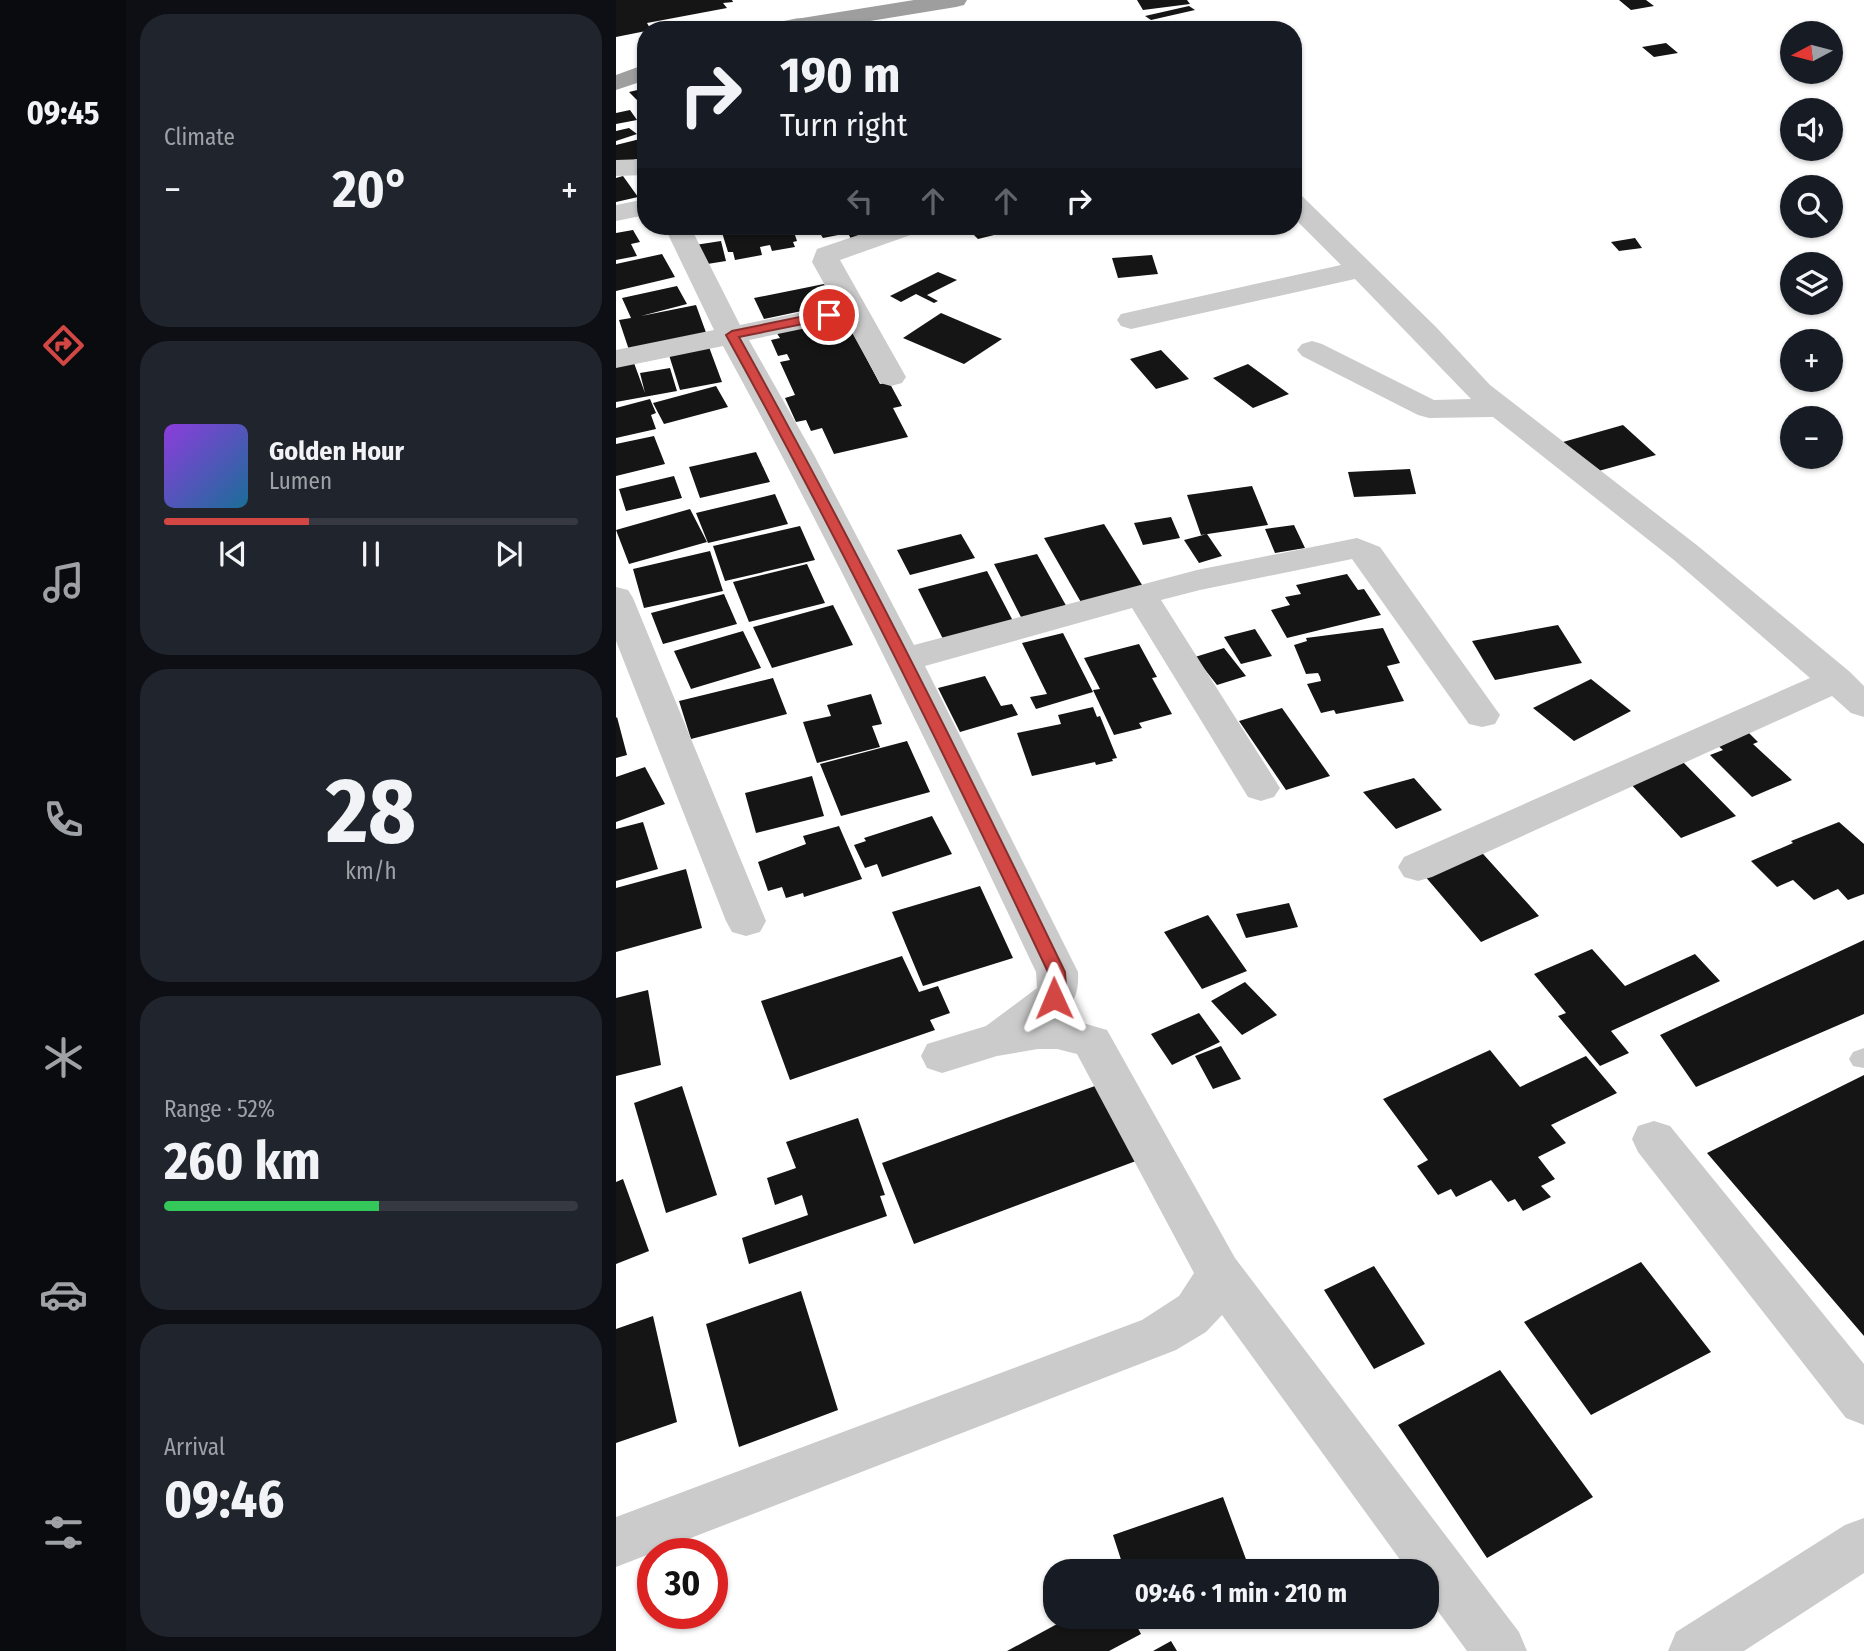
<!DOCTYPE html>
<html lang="en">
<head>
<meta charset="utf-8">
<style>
  body { margin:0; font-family:"Fira Sans Condensed",sans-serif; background:#20242c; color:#f1f3f6; height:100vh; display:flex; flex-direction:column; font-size:26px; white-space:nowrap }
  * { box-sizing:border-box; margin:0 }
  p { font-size:23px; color:#9ea1a6 }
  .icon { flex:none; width:38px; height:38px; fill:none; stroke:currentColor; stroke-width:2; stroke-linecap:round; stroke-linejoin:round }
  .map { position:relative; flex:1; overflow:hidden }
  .sheet { display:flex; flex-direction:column; gap:14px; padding:14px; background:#0d0f14; width:490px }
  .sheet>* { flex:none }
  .top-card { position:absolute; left:21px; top:21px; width:665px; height:214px; border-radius:28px; box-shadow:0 2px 5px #0004; background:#171b24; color:#f1f3f6; overflow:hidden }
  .needle { width:46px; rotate:263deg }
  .buttons { position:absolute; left:1164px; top:21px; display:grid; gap:14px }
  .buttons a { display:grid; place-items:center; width:63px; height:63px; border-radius:50%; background:#171b24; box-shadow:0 2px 5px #0004; font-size:35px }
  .speed { position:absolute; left:21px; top:1538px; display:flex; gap:14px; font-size:35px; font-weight:700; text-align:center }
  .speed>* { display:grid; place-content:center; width:91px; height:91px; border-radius:50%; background:#171b24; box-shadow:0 2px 5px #0004; line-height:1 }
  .speed .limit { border:10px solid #d22; background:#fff; color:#111 }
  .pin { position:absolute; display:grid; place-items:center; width:60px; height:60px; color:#fff; margin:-30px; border:4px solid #fff; border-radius:50%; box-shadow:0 2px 7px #0007 }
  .me { position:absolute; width:77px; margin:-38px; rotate:359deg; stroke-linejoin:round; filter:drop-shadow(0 0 5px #0008) }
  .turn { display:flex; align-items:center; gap:24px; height:147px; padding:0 28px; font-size:32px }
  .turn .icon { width:91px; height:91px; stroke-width:2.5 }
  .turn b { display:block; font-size:49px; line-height:60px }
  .lanes { display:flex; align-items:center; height:66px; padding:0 28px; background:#0003; justify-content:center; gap:35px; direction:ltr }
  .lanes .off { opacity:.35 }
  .big { font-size:52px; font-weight:700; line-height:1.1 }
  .sheet .widget { flex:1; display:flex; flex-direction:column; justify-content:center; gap:10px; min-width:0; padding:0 24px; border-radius:28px; background:#20242c }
  .sheet .dial { align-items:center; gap:0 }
  .dial b { font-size:91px; line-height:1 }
  .song { display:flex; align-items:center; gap:21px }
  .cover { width:84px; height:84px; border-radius:10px; background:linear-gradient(135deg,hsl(270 70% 55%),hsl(200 70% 35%)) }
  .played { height:7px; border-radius:4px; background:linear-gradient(90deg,#d24744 35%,#363941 35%) }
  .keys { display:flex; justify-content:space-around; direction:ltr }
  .heat { display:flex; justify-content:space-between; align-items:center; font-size:38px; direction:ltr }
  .charge { height:10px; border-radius:5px; background:linear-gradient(90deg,#34c759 52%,#363941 0) }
  .trip { position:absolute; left:427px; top:1559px; width:396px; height:70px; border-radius:28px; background:#171b24; box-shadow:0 2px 5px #0004; font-weight:700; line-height:70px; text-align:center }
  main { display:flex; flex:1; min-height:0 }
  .tab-bar { display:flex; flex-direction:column; width:126px; justify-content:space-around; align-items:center; background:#090b0e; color:#9ea1a6 }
  .tab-bar .icon { width:49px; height:49px }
  .tab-bar .active { color:#d24744 }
  .tab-bar b { font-size:32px; color:#f1f3f6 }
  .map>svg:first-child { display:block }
  .building { fill:#151515 }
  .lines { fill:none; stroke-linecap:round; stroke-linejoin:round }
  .service { fill:#cbcbcb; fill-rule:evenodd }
  .minor { fill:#cbcbcb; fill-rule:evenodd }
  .tertiary { fill:#cbcbcb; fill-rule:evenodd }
  .trunk { fill:#9e9e9e; fill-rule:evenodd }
  .route { fill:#d24744; stroke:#882e2c; stroke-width:2 }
</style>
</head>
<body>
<main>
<nav class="tab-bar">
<b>09:45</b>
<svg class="icon active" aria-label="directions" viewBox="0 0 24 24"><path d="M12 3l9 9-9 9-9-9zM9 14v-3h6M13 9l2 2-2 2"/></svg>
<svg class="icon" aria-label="music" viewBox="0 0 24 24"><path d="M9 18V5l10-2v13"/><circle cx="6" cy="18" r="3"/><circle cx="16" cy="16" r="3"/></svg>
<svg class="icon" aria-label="phone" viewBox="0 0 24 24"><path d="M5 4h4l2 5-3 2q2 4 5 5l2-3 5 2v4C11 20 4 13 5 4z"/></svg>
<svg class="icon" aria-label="climate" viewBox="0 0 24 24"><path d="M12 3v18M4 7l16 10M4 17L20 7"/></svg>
<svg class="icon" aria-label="car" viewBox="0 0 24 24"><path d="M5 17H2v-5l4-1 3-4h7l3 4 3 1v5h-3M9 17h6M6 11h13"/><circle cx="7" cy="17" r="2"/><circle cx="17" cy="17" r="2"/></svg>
<svg class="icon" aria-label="filters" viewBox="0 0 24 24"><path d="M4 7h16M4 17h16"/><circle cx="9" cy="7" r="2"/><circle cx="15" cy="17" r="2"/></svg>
</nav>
<section class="sheet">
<div class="widget"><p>Climate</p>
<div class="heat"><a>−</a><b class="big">20°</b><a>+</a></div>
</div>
<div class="widget">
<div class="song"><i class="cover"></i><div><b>Golden Hour</b><p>Lumen</p></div></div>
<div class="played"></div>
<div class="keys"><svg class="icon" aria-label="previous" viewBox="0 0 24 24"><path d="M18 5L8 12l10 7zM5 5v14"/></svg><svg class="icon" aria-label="pause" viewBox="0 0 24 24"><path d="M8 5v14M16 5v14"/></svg><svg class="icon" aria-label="next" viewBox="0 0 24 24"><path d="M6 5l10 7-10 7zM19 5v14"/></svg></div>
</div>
<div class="widget dial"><b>28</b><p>km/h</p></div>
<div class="widget"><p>Range · 52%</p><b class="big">260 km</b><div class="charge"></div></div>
<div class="widget"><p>Arrival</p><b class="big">09:46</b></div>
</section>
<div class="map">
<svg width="1248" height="1651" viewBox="0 0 1248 1651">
  <rect width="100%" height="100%" fill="#fff"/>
  <path class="building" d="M 0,0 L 116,0 L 117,2 L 107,3 L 111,8 L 31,23 L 35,30 L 0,37 Z
    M 521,0 L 571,0 L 574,4 L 527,10 Z
    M 1003,0 L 1030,0 L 1038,6 L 1015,10 Z
    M 573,6 L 579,10 L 535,20 L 529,16 Z
    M 1050,43 L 1062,53 L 1038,57 L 1026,47 Z
    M 30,88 L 30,102 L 25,104 L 13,92 Z
    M 14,110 L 21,120 L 0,124 L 0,113 Z
    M 13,128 L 21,134 L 0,141 L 0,131 Z
    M 24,139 L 30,148 L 30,157 L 0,164 L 0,145 Z
    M 7,176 L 22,197 L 0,202 L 0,178 Z
    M 104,226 L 176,226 L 181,241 L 177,242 L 179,247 L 156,251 L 154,245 L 144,247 L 146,255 L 119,260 L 117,252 L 112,252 Z
    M 199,226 L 262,226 L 266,233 L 235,239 L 232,233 L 207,238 Z
    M 349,226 L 410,226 L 410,227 L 362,239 Z
    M 17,230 L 24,242 L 15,244 L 21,256 L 0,260 L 0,233 Z
    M 1019,238 L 1026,248 L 1003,251 L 995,242 Z
    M 105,241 L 110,261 L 85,265 L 79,245 Z
    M 46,254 L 59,277 L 0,291 L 0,264 Z
    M 536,255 L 542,274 L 502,278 L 496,258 Z
    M 322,272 L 341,280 L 311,295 L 322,301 L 318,303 L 300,294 L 285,302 L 274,296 Z
    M 208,284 L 219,304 L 148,319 L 138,298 Z
    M 61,286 L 71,304 L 25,316 L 80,305 L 92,338 L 14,353 L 3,320 L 15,318 L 6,298 Z
    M 325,313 L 386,339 L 348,364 L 287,338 Z
    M 229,318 L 264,384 L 273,382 L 286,406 L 277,408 L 292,437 L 218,454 L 206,428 L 195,431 L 190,420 L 180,422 L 169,398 L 179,395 L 164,362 L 174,360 L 171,354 L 162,356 L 155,340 L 164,338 L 160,332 Z
    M 93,347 L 106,382 L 64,390 L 53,355 Z
    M 545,350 L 573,379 L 540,389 L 514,359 Z
    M 18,363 L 29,393 L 24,373 L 54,368 L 61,391 L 0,402 L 0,367 Z
    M 632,364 L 673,394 L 637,408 L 597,378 Z
    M 100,386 L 112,407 L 48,424 L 37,403 Z
    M 34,399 L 40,413 L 35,415 L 40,429 L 0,438 L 0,408 Z
    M 1007,425 L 1040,455 L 979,472 L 947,442 Z
    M 38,436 L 49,464 L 0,476 L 0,444 Z
    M 140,452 L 154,482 L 84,498 L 73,467 Z
    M 794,469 L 800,494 L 738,497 L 732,472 Z
    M 58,476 L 66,498 L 10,511 L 3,489 Z
    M 636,486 L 652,525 L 585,535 L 571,495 Z
    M 159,494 L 172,524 L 92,543 L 80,513 Z
    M 74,509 L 91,542 L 13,564 L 0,530 Z
    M 555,517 L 564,538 L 527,545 L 518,523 Z
    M 488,524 L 528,588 L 466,604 L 428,538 Z
    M 678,525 L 689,548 L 659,553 L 649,529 Z
    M 184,526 L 199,560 L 109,581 L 97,546 Z
    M 345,534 L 359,558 L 294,575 L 281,550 Z
    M 591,534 L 606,556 L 583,563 L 568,540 Z
    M 94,551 L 107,591 L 28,608 L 17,569 Z
    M 421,554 L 452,609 L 407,621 L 378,564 Z
    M 191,564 L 209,603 L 133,622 L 117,582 Z
    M 371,571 L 397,621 L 327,639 L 302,589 Z
    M 731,574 L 742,590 L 748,589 L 765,615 L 671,638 L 655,610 L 674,605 L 669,597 L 685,594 L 680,585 Z
    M 108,594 L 121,624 L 47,644 L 35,613 Z
    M 217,605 L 237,645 L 156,668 L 137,627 Z
    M 942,625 L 966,663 L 879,680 L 856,641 Z
    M 767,628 L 784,663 L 771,666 L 788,701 L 720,714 L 718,710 L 705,713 L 691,684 L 705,681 L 704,677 L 702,673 L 690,674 L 678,645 L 691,641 L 690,638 Z
    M 639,629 L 656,656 L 625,664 L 608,637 Z
    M 127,631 L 145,668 L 75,689 L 58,651 Z
    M 447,633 L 477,692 L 420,709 L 414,697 L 431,694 L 406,643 Z
    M 523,644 L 541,677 L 536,678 L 556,714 L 523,723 L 526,728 L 498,735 L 477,690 L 484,689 L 468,658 Z
    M 608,648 L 630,676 L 601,685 L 579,657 Z
    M 369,676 L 385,706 L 396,704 L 402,715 L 344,732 L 322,688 Z
    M 157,678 L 171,714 L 75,739 L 63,701 Z
    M 975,679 L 1015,711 L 958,741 L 917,708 Z
    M 255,694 L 266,724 L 256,726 L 264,747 L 201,763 L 187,722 L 215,716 L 211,705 Z
    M 477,707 L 481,717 L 484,716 L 501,758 L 496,759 L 497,761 L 480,765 L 479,762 L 416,776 L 401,733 L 445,724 L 442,715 Z
    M 666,708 L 714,776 L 670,790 L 623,721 Z
    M 1,717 L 11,755 L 0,758 L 0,718 Z
    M 1131,731 L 1142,742 L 1137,744 L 1176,780 L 1136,797 L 1094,755 L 1107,750 L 1100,744 Z
    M 291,741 L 314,792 L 225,816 L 204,764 Z
    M 1065,760 L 1120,816 L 1065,838 L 1012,781 Z
    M 29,767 L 49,804 L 0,822 L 0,777 Z
    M 196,776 L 208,816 L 140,833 L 129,793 Z
    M 798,778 L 826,810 L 780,829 L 747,792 Z
    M 316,816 L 336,854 L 266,877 L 261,864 L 249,868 L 238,845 L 250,841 L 248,838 Z
    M 27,822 L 42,869 L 0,881 L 0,829 Z
    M 1223,822 L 1248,844 L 1248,894 L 1232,900 L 1222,889 L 1198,900 L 1177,880 L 1161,887 L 1135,861 L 1177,843 L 1175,841 Z
    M 223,826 L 246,879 L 188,897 L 187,893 L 170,898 L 166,887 L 152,891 L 142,862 L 190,844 L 187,836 Z
    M 859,845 L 923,916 L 865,942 L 802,868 Z
    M 70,869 L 86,928 L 0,952 L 0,888 Z
    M 364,886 L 397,958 L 307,986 L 276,912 Z
    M 673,903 L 682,927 L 630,938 L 620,914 Z
    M 592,915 L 631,971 L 586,989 L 548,932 Z
    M 1248,940 L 1248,1014 L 1080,1087 L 1044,1035 Z
    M 976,949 L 1009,986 L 1079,954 L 1104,981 L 995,1031 L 1013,1053 L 984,1066 L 942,1016 L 950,1013 L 918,974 Z
    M 286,956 L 303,992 L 322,986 L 334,1013 L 314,1020 L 319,1030 L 174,1080 L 145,1001 Z
    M 629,982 L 661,1015 L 626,1035 L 595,1001 Z
    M 32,990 L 45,1065 L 0,1076 L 0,998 Z
    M 583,1013 L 604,1042 L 556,1065 L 535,1034 Z
    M 605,1046 L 625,1079 L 597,1089 L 579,1056 Z
    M 874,1050 L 904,1087 L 970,1056 L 1001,1093 L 935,1125 L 950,1143 L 922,1157 L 939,1179 L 925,1186 L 935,1197 L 907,1211 L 899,1199 L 892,1202 L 875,1180 L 840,1197 L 835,1189 L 822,1195 L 801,1166 L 812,1160 L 767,1099 Z
    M 1248,1075 L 1248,1336 L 1091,1153 Z
    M 490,1082 L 528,1158 L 298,1244 L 266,1163 Z
    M 66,1086 L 101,1195 L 50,1213 L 18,1103 Z
    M 242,1118 L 269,1195 L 264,1196 L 271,1216 L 133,1264 L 126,1238 L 192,1215 L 186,1195 L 159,1205 L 151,1178 L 180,1168 L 170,1142 Z
    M 7,1179 L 33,1251 L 0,1264 L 0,1182 Z
    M 1025,1262 L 1095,1352 L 975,1415 L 908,1322 Z
    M 758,1266 L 809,1344 L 758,1369 L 708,1290 Z
    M 185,1291 L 222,1410 L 123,1447 L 90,1324 Z
    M 37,1316 L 61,1422 L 0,1443 L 0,1329 Z
    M 884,1370 L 977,1497 L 871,1558 L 782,1425 Z
    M 607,1497 L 631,1562 L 605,1572 L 509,1572 L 497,1535 Z
    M 454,1617 L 516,1617 L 525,1634 L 493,1651 L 391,1651 Z
    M 555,1641 L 561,1651 L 537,1651 Z"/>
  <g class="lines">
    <path class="service" d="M 1248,1048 L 1248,1068 L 1237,1066 L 1233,1059 L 1237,1052 Z"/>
    <path class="minor" d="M 181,18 L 250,23 L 258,25 L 261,30 L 173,30 L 170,25 L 173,20 Z
      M 30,159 L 30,175 L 0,176 L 0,160 Z
      M 677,194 L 686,196 L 820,327 L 874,385 L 1082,546 L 1234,672 L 1248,686 L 1248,717 L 1235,713 L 1216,696 L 816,877 L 802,881 L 788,877 L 782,867 L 788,857 L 1194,678 L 1058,560 L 877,417 L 813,418 L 802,415 L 686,356 L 681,350 L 686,344 L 696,341 L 706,344 L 818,400 L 855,399 L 739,279 L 515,329 L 505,326 L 501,320 L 505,314 L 725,265 L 677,217 Z
      M 30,199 L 30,215 L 0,221 L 0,205 Z
      M 48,226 L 74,226 L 124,325 L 220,305 L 196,262 L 201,249 L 269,226 L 307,226 L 303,232 L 224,260 L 290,377 L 286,383 L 275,386 L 264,383 L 229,320 L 133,340 L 198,455 L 298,645 L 581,570 L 741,538 L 764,547 L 884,715 L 879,724 L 866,727 L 853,724 L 736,559 L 584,590 L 545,600 L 664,788 L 658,797 L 645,801 L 632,797 L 516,608 L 309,666 L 462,972 C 463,991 459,1005 443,1016 L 491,1030 L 619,1258 L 903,1632 L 911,1651 L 851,1651 L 810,1595 L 810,1572 L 793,1572 L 606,1315 L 590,1332 L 560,1350 L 0,1567 L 0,1517 L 526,1320 L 563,1296 L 578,1273 L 461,1054 L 441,1049 L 422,1049 L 381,1056 L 326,1073 L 311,1068 L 305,1056 L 311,1044 L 370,1026 L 421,988 L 420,972 C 320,760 219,551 107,346 L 0,368 L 0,350 L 98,330 Z
      M 0,587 L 12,590 L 17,598 L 150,921 L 144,932 L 130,936 L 116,932 L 110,921 L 0,641 Z
      M 1038,1121 L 1054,1126 L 1248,1364 L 1248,1425 L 1230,1418 L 1022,1152 L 1016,1139 L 1022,1126 Z"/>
    <path class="tertiary" d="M 1248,1518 L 1248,1573 L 1128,1651 L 1052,1651 L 1060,1632 L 1229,1525 Z"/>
    <path class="trunk" d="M 298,0 L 351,0 L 348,5 L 340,7 L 199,30 L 144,30 L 147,25 L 155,23 Z
      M 30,64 L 30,80 L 0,90 L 0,75 Z"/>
  </g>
  <path class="route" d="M 213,311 L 217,312 L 217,318 L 123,337 C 239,545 346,758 449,972 L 450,987 L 444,1003 L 432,1003 L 429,998 L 433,987 L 432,972 C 330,757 225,543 110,335 L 116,331 Z"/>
</svg>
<div class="buttons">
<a><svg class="needle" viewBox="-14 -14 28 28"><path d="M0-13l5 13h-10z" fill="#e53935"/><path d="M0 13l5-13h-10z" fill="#9ea1a6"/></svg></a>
<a><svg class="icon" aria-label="sound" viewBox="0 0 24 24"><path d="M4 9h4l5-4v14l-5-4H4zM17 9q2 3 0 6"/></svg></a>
<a><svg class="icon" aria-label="search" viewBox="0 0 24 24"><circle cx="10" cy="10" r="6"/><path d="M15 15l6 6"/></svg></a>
<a><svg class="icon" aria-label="layers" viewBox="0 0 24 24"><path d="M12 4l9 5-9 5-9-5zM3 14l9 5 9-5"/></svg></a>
<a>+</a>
<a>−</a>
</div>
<div class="speed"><div class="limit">30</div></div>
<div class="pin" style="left:213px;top:315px;background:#d93025"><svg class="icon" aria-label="arrive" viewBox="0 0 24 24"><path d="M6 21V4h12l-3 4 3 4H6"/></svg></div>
<svg class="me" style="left:438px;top:998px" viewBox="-20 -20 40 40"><path d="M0-17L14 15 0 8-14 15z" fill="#d24744" stroke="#fff" stroke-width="4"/></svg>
<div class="trip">09:46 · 1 min · 210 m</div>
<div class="top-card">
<div class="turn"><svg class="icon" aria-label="right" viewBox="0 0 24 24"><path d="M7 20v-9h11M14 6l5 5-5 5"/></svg><div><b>190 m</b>Turn right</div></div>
<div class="lanes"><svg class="icon off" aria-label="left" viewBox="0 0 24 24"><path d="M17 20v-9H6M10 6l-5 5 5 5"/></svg><svg class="icon off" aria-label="ahead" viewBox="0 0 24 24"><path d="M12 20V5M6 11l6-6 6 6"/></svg><svg class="icon off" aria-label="ahead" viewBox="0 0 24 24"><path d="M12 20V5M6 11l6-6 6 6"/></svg><svg class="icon" aria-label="right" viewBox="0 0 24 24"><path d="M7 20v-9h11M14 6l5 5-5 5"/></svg></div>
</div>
</div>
</main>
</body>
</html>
